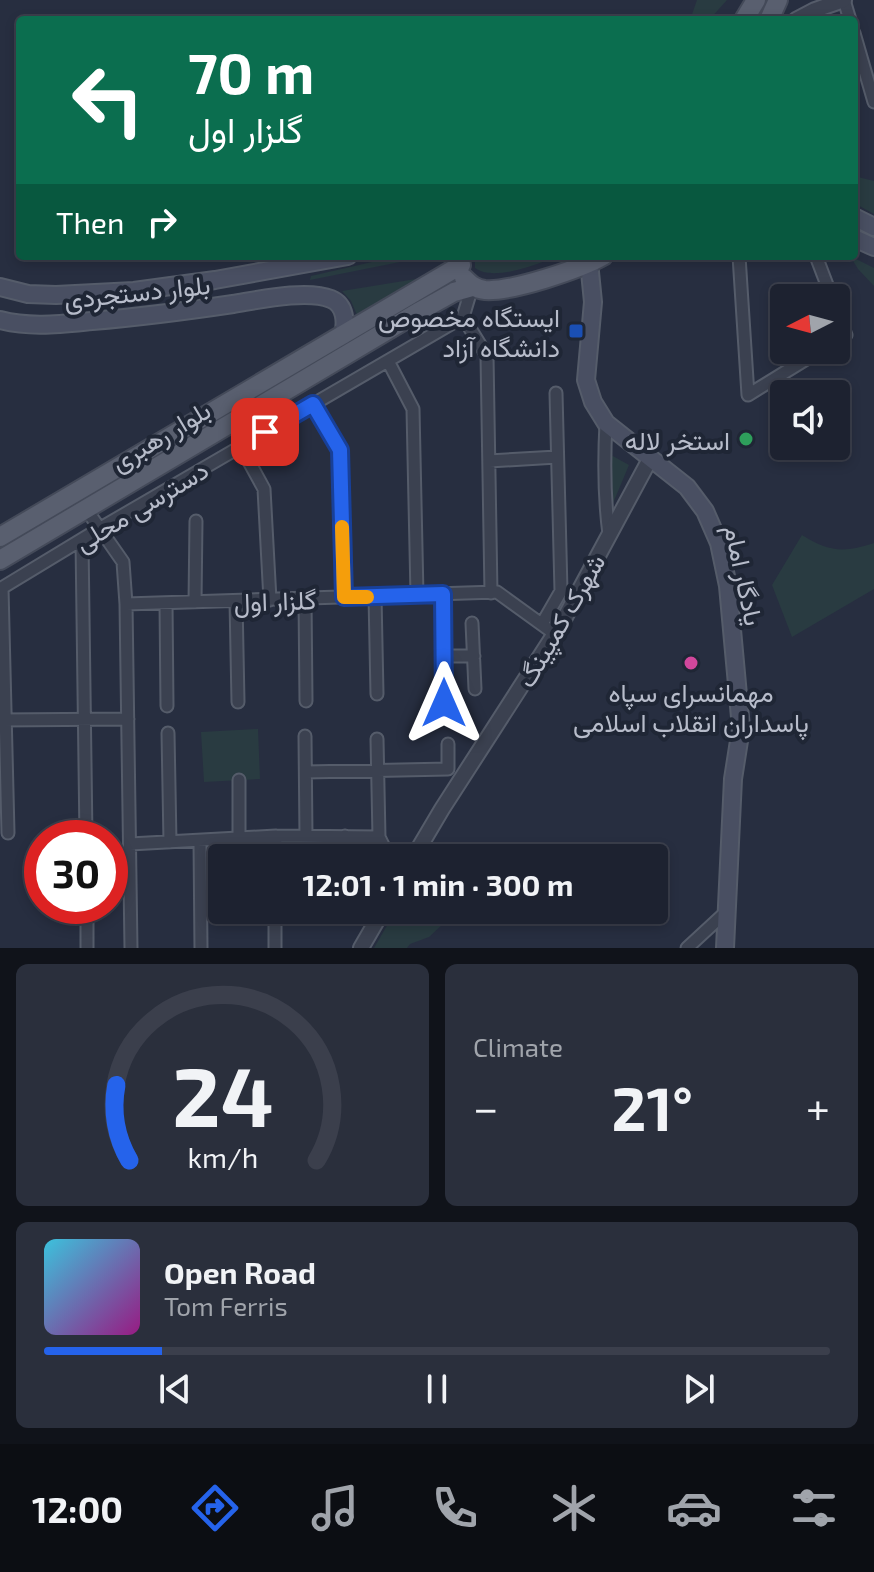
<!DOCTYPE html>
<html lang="en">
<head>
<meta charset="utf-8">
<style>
  body { margin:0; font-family:"Exo 2",Vazirmatn,sans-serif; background:#2a2f3c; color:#f1f3f6; height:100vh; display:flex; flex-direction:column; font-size:30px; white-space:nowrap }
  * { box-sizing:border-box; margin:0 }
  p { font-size:26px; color:#a0a4ab }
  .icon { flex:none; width:44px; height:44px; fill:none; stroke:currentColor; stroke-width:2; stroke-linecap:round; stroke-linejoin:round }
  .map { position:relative; height:948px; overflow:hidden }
  .details { display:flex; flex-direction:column; gap:16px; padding:16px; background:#10131a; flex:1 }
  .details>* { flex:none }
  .guide { position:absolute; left:16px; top:16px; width:842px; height:244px; border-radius:8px; box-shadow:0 4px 12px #0003,0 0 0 2px #3b3f4c; background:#0b6e4f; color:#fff; overflow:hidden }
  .needle { width:52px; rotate:264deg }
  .buttons { position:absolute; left:770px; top:284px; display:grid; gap:16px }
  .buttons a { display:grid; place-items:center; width:80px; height:80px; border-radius:8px; background:#1d2230; box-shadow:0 4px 12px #0003,0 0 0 2px #3b3f4c; font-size:40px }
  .speed { position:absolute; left:24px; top:820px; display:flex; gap:16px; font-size:40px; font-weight:700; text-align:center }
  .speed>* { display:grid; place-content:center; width:104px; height:104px; border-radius:50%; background:#1d2230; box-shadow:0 4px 12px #0003,0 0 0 2px #3b3f4c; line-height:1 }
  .speed .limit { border:12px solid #d22; background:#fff; color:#111 }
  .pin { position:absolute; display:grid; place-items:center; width:68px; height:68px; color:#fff; margin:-34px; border-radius:16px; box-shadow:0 4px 12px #0006 }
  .me { position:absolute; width:88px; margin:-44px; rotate:0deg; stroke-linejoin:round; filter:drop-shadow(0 0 6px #0008) }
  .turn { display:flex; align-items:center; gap:28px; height:168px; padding:0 40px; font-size:36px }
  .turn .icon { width:104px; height:104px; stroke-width:2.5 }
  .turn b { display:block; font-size:56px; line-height:68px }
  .then { display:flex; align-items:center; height:76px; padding:0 40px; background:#0003; gap:16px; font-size:30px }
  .big { font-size:60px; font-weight:700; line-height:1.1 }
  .details .widget { flex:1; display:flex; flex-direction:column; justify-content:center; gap:12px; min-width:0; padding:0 28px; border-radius:12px; background:#2a2f3c }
  .details .dial { align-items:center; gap:0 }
  .dial svg { height:208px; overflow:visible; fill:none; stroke:#3b3f4c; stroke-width:7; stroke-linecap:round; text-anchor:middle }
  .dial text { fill:#f1f3f6; stroke:none }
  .song { display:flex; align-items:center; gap:24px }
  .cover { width:96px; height:96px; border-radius:12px; background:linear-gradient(135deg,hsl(190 70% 55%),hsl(310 70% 35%)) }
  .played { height:8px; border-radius:4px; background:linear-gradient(90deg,#2563eb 15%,#3b3f4c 15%) }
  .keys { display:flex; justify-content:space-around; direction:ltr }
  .heat { display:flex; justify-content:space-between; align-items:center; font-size:44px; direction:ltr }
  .details .tiles { flex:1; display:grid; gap:16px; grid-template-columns:1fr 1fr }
  .widget:last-child { grid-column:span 2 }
  .trip { position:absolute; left:208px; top:844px; width:460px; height:80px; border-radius:8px; background:#1d2230; box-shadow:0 4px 12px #0003,0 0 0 2px #3b3f4c; font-weight:700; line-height:80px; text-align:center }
  .menu { display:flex; height:128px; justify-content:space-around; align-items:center; background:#0c0e13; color:#a0a4ab }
  .menu .icon { width:56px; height:56px }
  .menu .active { color:#2563eb }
  .menu b { font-size:36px; color:#f1f3f6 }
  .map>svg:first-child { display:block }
  .green { fill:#293b41 }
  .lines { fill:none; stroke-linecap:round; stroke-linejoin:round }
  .minor-casing { stroke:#555c6a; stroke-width:15 }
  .tertiary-casing { stroke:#555c6a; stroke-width:18 }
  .secondary-casing { stroke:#555c6a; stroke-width:20 }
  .primary-casing { stroke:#444a59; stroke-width:22 }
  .minor { stroke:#3b4150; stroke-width:11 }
  .tertiary { stroke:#3b4150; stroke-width:14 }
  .secondary { stroke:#494f62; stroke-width:16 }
  .primary { stroke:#595f6f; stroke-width:18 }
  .route-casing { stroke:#184099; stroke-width:20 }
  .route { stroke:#2563eb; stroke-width:14 }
  .slow { stroke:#f59e0b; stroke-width:14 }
  .transit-dot { fill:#1a4fb4; stroke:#1f2635; stroke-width:3 }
  .leisure-dot { fill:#2e9e5b; stroke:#1f2635; stroke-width:3 }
  .hotel-dot { fill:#d1479c; stroke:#1f2635; stroke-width:3 }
  .labels { text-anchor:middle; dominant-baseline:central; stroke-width:8; stroke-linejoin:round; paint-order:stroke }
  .street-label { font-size:26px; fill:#b7bcca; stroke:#1f2635 }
  .poi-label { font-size:26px; fill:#b7bcca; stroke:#1f2635; text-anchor:end }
</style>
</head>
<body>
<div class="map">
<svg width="874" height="948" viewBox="0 0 874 948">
  <rect width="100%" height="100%" fill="#272e40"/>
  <path class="green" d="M 697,0 L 727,0 L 709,20 L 690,20 Z
    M 854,176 L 874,181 L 874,214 L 854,203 Z
    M 398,256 L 430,256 L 310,280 L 311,276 Z
    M 478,256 L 558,256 C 538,264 494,282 475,268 L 475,261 Z
    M 850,256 L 874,268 L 874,286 L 858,269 Z
    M 416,279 L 357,315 L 351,301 L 342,291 Z
    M 611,455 L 629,465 L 611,508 Z
    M 802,535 C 829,552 844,553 874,543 L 874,589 L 792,637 L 772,585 Z
    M 258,729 L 260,779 L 204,782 L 201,732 Z
    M 396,910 L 458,910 L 429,937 L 410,944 L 407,948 L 374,948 Z"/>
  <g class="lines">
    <defs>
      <path id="minor" d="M 844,0 L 850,20
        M 854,33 L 874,102
        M 739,256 L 748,395 L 821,350
        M 816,256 L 832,298
        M 836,308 L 846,335 L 836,341
        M 463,317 L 487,356 L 491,593
        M 388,361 L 413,409 L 417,595
        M 313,404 L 340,450 L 344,597
        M 606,423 C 604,460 604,497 609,534
        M 241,447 L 264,489 L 270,600
        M 489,461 L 557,457
        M 86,509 L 123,562 L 126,604 L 131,948
        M 82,541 L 86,838
        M 2,588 L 8,833
        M 0,589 L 99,529 L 463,317 L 472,287
        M 443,594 L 444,703
        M 375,596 L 377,694
        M 305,599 L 306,701
        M 236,601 L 238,702
        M 195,602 L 196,521
        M 166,603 L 167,706
        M 126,604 L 497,592 L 555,634
        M 472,623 L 475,689
        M 542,624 L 561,591 L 556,393
        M 443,656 L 474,656
        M 1,720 L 128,719
        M 168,733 L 170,842
        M 305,736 L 306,836
        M 377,739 L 379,837
        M 306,772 L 448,769 L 448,744
        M 239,780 L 239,838
        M 200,841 L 201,948
        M 130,844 L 276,836 L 379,837 L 387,853 L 392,858
        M 275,858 L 276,836
        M 344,858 L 345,836
        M 87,906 L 87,948
        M 275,910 L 275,948
        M 275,914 L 344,916 L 344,910
        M 687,948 L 726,912"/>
      <path id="tertiary" d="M 796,20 L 815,10 L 844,0
        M 413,858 L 442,809 L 563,621 L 650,459
        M 361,948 L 383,910"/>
      <path id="secondary" d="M 854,217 L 874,227
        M 854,238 L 874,247
        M 589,262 L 593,302 L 586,380 L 593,402 L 606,423 L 687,487 L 705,511 L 719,543 L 728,586 L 741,728 L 733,779 L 725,948
        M 0,287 L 28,294 L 56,295 L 134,291 L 215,280 L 348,256
        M 0,320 C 30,328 61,324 92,321 C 139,317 186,311 233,304 C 258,300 307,289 331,299 C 346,305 346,323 343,336"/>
      <path id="primary" d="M 744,20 L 756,0
        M 769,20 L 778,0
        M 464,278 C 470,284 475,289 485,290 C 512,292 580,269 603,256
        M 0,537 L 461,265
        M 0,560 L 420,311 L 454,292 L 472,287"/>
    </defs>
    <use href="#minor" class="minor-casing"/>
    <use href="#tertiary" class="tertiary-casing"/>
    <use href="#secondary" class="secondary-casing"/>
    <use href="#primary" class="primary-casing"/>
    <use href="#minor" class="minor"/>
    <use href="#tertiary" class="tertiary"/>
    <use href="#secondary" class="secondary"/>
    <use href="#primary" class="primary"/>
  </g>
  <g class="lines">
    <defs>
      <path id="route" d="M 265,432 L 313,404 L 340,450 L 344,597 L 443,594 L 444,703"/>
    </defs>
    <use href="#route" class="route-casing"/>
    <use href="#route" class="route"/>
    <path class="slow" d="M 342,527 L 344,597 L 367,597"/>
  </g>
  <rect class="transit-dot" x="568" y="323" width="16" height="16" rx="4"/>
  <circle class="leisure-dot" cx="746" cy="439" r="8"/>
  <circle class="hotel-dot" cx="691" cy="663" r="8"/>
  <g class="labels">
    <g class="street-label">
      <text transform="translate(137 291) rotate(-6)">بلوار دستجردی</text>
      <text transform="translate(160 435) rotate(-31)">بلوار رهبری</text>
      <text transform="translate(141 505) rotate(-31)">دسترسی محلی</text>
      <text transform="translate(745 575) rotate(78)">یادگار امام</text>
      <text transform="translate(275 600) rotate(-2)">گلزار اول</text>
      <text transform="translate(560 620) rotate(-60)">شهرک کمپینگ</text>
    </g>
    <g class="poi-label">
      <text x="560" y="316">ایستگاه مخصوص<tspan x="560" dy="30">دانشگاه آزاد</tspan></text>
      <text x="730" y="439">استخر لاله</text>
      <text x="691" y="691" text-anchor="middle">مهمانسرای سپاه<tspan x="691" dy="30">پاسداران انقلاب اسلامی</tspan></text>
    </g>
  </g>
</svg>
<div class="buttons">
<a><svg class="needle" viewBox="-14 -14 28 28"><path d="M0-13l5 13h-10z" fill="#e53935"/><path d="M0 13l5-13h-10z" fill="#a0a4ab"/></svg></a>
<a><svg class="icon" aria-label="sound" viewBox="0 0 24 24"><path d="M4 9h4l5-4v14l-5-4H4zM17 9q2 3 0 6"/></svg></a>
</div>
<div class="speed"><div class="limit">30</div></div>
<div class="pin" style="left:265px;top:432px;background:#d93025"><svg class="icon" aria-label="arrive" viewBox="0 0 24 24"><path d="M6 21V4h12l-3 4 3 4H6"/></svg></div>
<svg class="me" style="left:444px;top:703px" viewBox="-20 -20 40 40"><path d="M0-17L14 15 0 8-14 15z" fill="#2563eb" stroke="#fff" stroke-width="4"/></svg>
<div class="trip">12:01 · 1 min · 300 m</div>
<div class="guide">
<div class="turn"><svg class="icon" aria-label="left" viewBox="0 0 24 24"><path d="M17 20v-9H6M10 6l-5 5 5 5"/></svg><div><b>70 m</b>گلزار اول</div></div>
<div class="then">Then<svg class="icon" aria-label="right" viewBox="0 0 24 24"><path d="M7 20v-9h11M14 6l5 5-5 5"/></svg></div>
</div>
</div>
<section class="details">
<div class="tiles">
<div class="widget dial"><svg viewBox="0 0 100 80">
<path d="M14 69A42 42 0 1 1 86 69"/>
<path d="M14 69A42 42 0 0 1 9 40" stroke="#2563eb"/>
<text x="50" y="56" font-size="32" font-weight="700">24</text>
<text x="50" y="72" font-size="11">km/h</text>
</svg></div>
<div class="widget"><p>Climate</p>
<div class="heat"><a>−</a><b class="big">21°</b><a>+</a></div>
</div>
<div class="widget">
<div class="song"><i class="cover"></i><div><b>Open Road</b><p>Tom Ferris</p></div></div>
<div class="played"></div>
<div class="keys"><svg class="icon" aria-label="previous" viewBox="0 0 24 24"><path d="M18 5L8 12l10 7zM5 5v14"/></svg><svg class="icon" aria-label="pause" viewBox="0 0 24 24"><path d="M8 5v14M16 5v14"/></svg><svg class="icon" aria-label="next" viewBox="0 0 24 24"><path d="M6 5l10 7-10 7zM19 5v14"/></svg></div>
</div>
</div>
</section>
<nav class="menu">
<b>12:00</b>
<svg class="icon active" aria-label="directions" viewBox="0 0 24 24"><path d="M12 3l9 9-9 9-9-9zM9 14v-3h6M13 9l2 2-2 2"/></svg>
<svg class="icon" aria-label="music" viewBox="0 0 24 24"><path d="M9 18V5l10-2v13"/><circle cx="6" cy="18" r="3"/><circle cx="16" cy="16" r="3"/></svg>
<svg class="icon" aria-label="phone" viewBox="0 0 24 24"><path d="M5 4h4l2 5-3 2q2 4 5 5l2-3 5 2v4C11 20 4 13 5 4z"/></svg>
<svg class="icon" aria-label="climate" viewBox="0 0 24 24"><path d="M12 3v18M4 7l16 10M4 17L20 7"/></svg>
<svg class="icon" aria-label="car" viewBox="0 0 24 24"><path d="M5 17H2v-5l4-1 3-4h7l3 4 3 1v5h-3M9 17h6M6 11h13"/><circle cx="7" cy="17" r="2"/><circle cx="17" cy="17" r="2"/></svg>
<svg class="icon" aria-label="filters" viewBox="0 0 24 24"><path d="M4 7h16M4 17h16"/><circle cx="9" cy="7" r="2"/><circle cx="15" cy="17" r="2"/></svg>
</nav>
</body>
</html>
